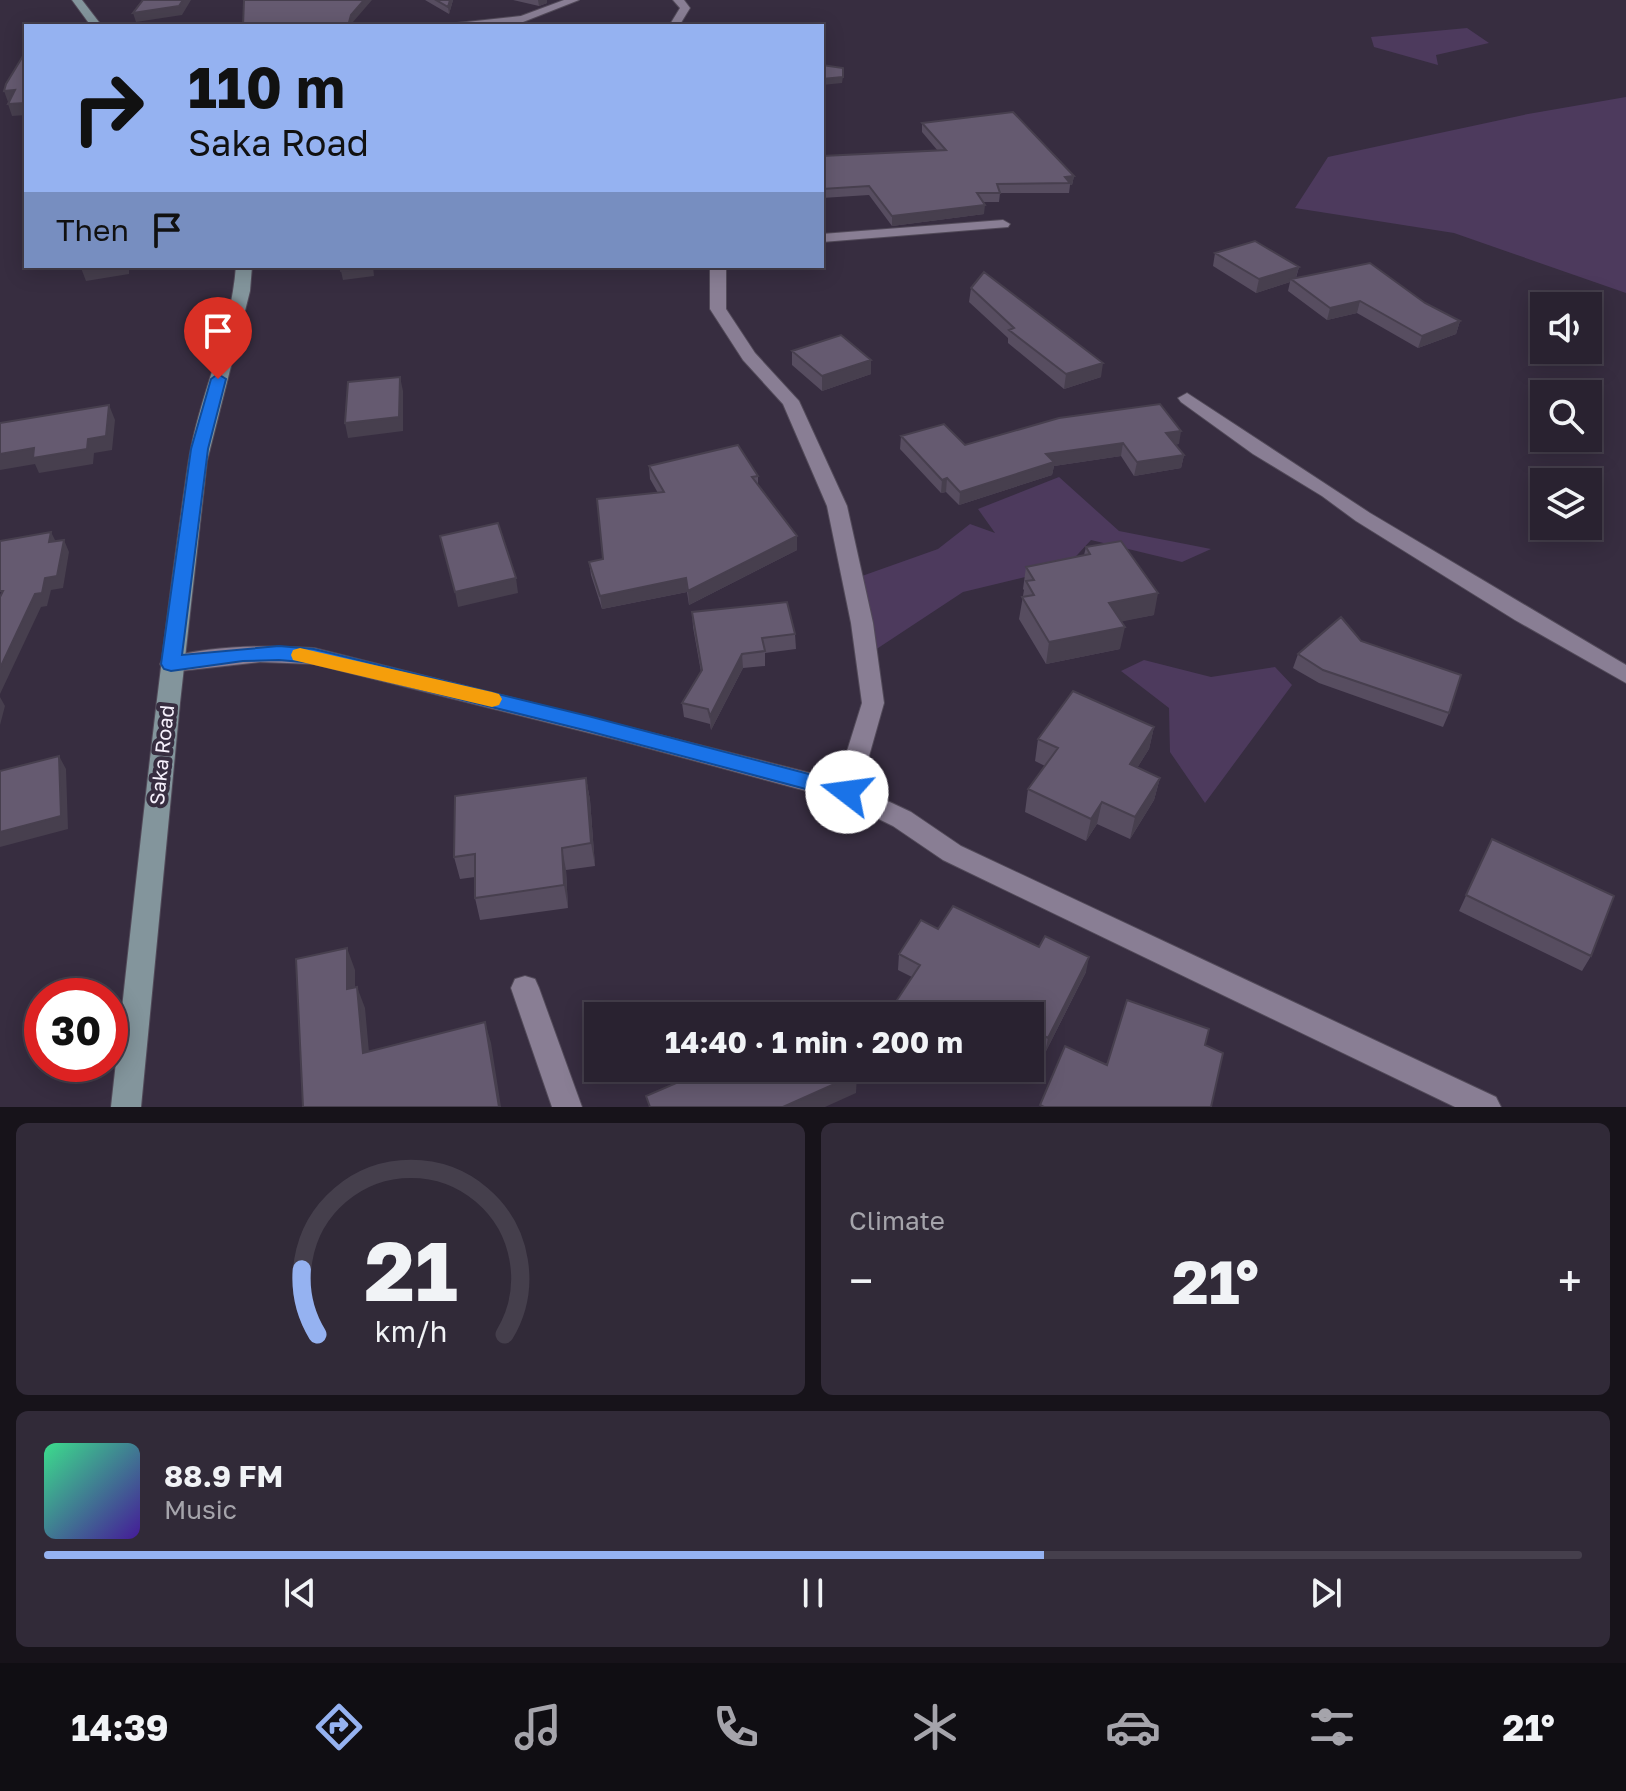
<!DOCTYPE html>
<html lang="en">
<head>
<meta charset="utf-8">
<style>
  body { margin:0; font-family:"Golos Text",sans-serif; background:#312a38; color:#f1f3f6; height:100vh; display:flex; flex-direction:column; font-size:30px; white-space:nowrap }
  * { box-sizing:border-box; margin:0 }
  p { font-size:26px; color:#a5a4ab }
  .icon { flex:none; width:44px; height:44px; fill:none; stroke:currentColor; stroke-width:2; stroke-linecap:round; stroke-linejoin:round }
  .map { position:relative; height:1107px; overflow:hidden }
  .panel { display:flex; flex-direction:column; gap:16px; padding:16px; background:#17131a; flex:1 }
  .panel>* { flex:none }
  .top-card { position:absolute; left:24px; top:24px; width:800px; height:244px; border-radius:0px; box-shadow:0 4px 20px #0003,0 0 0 2px #453f4c; background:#95b2f1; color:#111; overflow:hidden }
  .buttons { position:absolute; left:1530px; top:292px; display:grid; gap:16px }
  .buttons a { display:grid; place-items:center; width:72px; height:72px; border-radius:0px; background:#292230; box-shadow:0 4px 20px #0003,0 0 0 2px #453f4c; font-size:40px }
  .speed { position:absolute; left:24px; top:978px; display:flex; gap:16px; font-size:40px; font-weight:700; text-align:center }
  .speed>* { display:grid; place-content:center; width:104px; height:104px; border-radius:50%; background:#292230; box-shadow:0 4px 20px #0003,0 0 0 2px #453f4c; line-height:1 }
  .speed .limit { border:12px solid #d22; background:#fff; color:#111 }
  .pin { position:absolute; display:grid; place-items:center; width:68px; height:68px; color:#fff; margin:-82px -34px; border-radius:50% 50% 50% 0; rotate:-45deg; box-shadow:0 0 8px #0007 }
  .pin .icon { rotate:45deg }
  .me { position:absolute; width:88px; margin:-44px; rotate:285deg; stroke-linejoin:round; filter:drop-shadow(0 0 6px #0008) }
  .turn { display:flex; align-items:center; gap:28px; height:168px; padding:0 32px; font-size:36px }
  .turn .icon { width:104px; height:104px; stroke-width:2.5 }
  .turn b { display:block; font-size:56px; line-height:68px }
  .then { display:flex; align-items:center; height:76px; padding:0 32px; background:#0003; gap:16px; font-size:30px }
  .big { font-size:60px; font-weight:700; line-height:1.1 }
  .panel .widget { flex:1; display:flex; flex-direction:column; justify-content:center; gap:12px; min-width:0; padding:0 28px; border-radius:12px; background:#312a38 }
  .panel .dial { align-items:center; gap:0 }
  .dial svg { height:208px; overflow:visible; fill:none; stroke:#453f4c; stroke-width:7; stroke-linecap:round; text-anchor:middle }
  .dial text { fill:#f1f3f6; stroke:none }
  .song { display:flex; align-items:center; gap:24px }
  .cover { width:96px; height:96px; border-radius:12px; background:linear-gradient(135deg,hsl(150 70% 55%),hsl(260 70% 35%)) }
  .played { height:8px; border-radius:4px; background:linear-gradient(90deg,#95b2f1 65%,#453f4c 65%) }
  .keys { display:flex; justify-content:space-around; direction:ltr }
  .heat { display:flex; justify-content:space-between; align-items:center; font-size:44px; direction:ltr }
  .panel .tiles { flex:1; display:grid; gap:16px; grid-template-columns:1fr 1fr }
  .widget:last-child { grid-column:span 2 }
  .trip { position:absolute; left:584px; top:1002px; width:460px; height:80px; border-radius:0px; background:#292230; box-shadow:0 4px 20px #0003,0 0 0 2px #453f4c; font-weight:700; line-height:80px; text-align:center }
  .dock { display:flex; height:128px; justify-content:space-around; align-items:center; background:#100e13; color:#a5a4ab }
  .dock .icon { width:56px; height:56px }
  .dock .selected { color:#95b2f1 }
  .dock b { font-size:36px; color:#f1f3f6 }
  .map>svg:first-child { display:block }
  .green { fill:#4d3a5d }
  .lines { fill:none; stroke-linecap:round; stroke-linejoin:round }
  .street-casing { stroke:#524a59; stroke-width:2 }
  .secondary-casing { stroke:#524a59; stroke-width:2 }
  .street { fill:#897e94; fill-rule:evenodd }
  .secondary { fill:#83959c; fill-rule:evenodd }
  .wall { fill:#574d60 }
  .shaded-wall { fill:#473f4e }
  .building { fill:#655a70; stroke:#473f4e; stroke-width:2 }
  .route { fill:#1a73e8; stroke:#114b97; stroke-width:2 }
  .slow { fill:#f59e0b }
  .labels { text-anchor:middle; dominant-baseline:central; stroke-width:8; stroke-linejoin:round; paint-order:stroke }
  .street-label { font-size:20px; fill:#f6f0fc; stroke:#372d40 }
</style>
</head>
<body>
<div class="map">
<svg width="1626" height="1107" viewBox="0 0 1626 1107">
  <rect width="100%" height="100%" fill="#372d40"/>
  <path class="green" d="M 1467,28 L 1489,43 L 1436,55 L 1438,65 L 1374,47 L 1371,37 Z
    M 1626,97 L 1626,293 L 1454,233 L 1295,208 L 1328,157 L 1528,114 Z
    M 1059,477 L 1119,531 L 1211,549 L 1182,562 L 1091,540 L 1066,567 L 963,592 L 872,652 L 862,576 L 938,549 L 970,524 L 995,533 L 978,509 Z
    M 1144,660 L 1211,677 L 1275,667 L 1292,685 L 1205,803 L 1170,752 L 1169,708 L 1121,671 Z"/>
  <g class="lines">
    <defs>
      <path id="street" d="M 564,0 L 579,0 L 523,22 L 452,26 L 457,23 L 521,16 Z
        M 673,0 L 684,0 L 690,8 L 679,26 L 669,26 L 680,8 Z
        M 1003,220 L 1010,224 L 1008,227 L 822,242 L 822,234 Z
        M 710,266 L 726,266 L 726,309 L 755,353 L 799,401 L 847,506 L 873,623 L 884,703 L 860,788 L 911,812 L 961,846 L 1496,1097 L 1501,1107 L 1455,1107 L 943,860 L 893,826 L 840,800 L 618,740 L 314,664 L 260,662 L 171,672 L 163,669 L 160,664 L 163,659 C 210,645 266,645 314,648 L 838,780 L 862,703 L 851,623 L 827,506 L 783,404 L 743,360 L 710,309 Z
        M 1187,393 L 1370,513 L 1626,665 L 1626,683 L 1515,620 L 1356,521 L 1322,496 L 1253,454 L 1181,402 L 1178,398 Z
        M 525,976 L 535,979 L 539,988 L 582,1107 L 552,1107 L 511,988 L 515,979 Z"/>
      <path id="secondary" d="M 72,0 L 82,0 L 102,26 L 91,26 Z
        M 236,266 L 252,266 L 250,291 L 207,461 L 180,703 L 141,1107 L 111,1107 C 135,893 157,678 188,465 C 198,397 231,335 236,266 Z"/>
    </defs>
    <use href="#street" class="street-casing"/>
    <use href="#secondary" class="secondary-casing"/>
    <use href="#street" class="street"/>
    <use href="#secondary" class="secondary"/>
  </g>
  <path class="wall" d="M 425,0 L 453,0 L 449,14 Z
    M 513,0 L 547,0 L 547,3 L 539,6 Z
    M 922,123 L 1074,176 L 1072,185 L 1070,185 L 1069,193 L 1000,193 L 999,202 L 983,202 L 984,214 L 892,226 L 869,195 L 822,198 L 822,156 L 938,151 L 922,132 Z
    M 1215,253 L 1299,267 L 1296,278 L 1425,303 L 1460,321 L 1456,334 L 1418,348 L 1357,313 L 1327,320 L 1288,291 L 1290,282 L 1256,293 L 1213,266 Z
    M 971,288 L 1101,377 L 1064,389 L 1008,343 L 1008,338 L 969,302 Z
    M 792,351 L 871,360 L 871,374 L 822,391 L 792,365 Z
    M 901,436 L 965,445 L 1179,444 L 1175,444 L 1184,455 L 1181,468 L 1134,476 L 1121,456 L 1054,466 L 1052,475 L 959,505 L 946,492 L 941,493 L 900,449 Z
    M 649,466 L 758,476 L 758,485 L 797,550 L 689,605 L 687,592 L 602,609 L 591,575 L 589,562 L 603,559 L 658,493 L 650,479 Z
    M 1086,547 L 1154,615 L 1121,621 L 1120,649 L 1046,664 L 1019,619 L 1024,590 L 1023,589 L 1026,567 L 1084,555 Z
    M 692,612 L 795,634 L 796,649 L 765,653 L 765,666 L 743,668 L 711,730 L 710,724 L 684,717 L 682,703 L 701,672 L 693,627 Z
    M 1361,641 L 1449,713 L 1443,727 L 1319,683 L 1293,668 L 1298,654 Z
    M 1154,727 L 1149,749 L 1137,768 L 1160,778 L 1154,800 L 1130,839 L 1097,824 L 1086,841 L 1025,812 L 1028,789 L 1045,766 L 1035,761 L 1038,739 Z
    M 586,778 L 590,800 L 595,866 L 566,870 L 568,908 L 480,920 L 475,898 L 475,877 L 460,879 L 454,857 Z
    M 1492,839 L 1591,956 L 1582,971 L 1459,911 Z
    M 938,929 L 1086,972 L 1045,1053 L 1030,1045 L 1030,1016 L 895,1016 L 895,1003 L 912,977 L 898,970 L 899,954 Z"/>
  <path class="shaded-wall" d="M 183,0 L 191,0 L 182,15 L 136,22 L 133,13 Z
    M 364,0 L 372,0 L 353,22 L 352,26 L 348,26 L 351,15 Z
    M 450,0 L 453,0 L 449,14 L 448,7 Z
    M 538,0 L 547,0 L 547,3 L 539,6 Z
    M 843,77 L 842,83 L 822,85 L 822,79 Z
    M 15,90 L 8,102 L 4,91 Z
    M 26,103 L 26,115 L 12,116 L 8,104 Z
    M 1074,176 L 1072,185 L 1070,185 L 1070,183 L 1065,177 Z
    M 985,205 L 984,214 L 892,226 L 892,216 Z
    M 91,266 L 133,266 L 129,267 L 129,274 L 86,281 L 81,268 Z
    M 373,266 L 374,276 L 343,280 L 341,271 Z
    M 1299,267 L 1295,280 L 1291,279 L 1290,282 L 1256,293 L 1259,279 Z
    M 1360,301 L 1357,313 L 1327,320 L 1330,308 Z
    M 1460,321 L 1456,334 L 1418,348 L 1422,336 Z
    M 871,360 L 871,374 L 822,391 L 822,376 Z
    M 1103,363 L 1101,377 L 1064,389 L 1066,374 Z
    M 400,377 L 403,391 L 403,431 L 348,438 L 345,423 Z
    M 109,405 L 115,420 L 112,450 L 94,453 L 93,464 L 39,473 L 35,464 L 0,470 L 0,454 L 88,439 Z
    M 1181,431 L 1179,444 L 1164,446 L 1166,433 Z
    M 1123,443 L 1121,456 L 1054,466 L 1052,475 L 959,505 L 960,492 L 1046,454 Z
    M 1184,455 L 1181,468 L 1134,476 L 1137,462 Z
    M 947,478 L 946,492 L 941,493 L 942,480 Z
    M 51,532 L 57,544 L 49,542 Z
    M 797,536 L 797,550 L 689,605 L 688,591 Z
    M 64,540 L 69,552 L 63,588 L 51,590 L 47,606 L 41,607 L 0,694 L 0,668 L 35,594 L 45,578 Z
    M 516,578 L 518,593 L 458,607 L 455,592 Z
    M 686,578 L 687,592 L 602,609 L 600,596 Z
    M 1158,593 L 1154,615 L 1105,625 L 1109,603 Z
    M 1125,627 L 1120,649 L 1046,664 L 1049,642 Z
    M 742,654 L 743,668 L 711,730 L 710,716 Z
    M 0,697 L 5,706 L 0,725 Z
    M 1154,727 L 1149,749 L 1125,787 L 1130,764 Z
    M 59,756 L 66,769 L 68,829 L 0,847 L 0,832 Z
    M 586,778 L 590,800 L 595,866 L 591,843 Z
    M 1160,778 L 1154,800 L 1130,839 L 1135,817 Z
    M 1102,802 L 1097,824 L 1086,841 L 1091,819 Z
    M 562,848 L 566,870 L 568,908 L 564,885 Z
    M 347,948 L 355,970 L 355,1011 L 347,989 Z
    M 1089,957 L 1086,972 L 1045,1053 L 1048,1038 Z
    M 357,987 L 365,1008 L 371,1074 L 363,1053 Z
    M 485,1022 L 491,1043 L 501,1107 L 499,1107 Z
    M 857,1074 L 856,1093 L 825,1107 L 783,1107 Z"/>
  <path class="building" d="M 143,0 L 183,0 L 179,6 L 133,13 Z
    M 244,0 L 364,0 L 351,15 L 348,26 L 243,26 Z
    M 436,0 L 450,0 L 448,7 Z
    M 26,51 L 26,103 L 8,104 L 15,90 L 4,91 L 6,84 Z
    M 822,65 L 843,68 L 843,77 L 822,79 Z
    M 1013,112 L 1074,176 L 1065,177 L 1070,183 L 997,184 L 1000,193 L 977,193 L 985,205 L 892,216 L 869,186 L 822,189 L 822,156 L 946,150 L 922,123 Z
    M 1255,241 L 1299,267 L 1259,279 L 1215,253 Z
    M 1370,263 L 1425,303 L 1460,321 L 1422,336 L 1360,301 L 1330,308 L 1291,279 Z
    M 340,266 L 372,266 L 372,267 L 341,271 Z
    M 984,272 L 1103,363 L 1066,374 L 1009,330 L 1014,328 L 971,288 Z
    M 841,335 L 871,360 L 822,376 L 792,351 Z
    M 400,377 L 399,417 L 345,423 L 348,382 Z
    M 1160,404 L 1181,431 L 1166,433 L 1184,455 L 1137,462 L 1123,443 L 1046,454 L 1054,462 L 960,492 L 947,478 L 942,480 L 901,436 L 944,424 L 965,445 L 1059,418 Z
    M 109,405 L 106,436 L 88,439 L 87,449 L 33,458 L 34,448 L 0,454 L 0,423 Z
    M 738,445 L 758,476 L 752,477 L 797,536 L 688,591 L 686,578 L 600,596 L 589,562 L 603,559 L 597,499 L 664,492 L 649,466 Z
    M 498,523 L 516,578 L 455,592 L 440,536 Z
    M 51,532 L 49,542 L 64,540 L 57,576 L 45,578 L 42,593 L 35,594 L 0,668 L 0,597 L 3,591 L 0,591 L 0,541 Z
    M 1121,541 L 1158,593 L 1109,603 L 1125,627 L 1049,642 L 1022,597 L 1034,595 L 1026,581 L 1034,580 L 1026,567 L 1090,554 L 1086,547 Z
    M 787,602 L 795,634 L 762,638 L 765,651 L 742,654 L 710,716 L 708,709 L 682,703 L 702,670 L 692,612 Z
    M 1341,617 L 1361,641 L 1461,675 L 1449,713 L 1323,670 L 1298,654 Z
    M 1073,691 L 1154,727 L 1130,764 L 1160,778 L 1135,817 L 1102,802 L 1091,819 L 1028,789 L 1058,748 L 1038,739 Z
    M 59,756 L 61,816 L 0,832 L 0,771 Z
    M 586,778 L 591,843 L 562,848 L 564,885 L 475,898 L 475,854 L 454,857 L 455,796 Z
    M 1492,839 L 1614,896 L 1591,956 L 1466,895 Z
    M 953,906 L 1039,947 L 1045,936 L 1089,957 L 1048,1038 L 1030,1029 L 1030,1016 L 1004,1016 L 988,1008 L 983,1016 L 920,1016 L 895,1003 L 920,965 L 899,954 L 921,920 L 938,929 Z
    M 347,948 L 347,989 L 357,987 L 363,1053 L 485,1022 L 499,1107 L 303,1107 L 296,959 Z
    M 1127,1000 L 1209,1029 L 1205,1045 L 1223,1053 L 1211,1107 L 1044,1107 L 1040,1105 L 1065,1046 L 1107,1065 Z
    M 711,1068 L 853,1068 L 857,1074 L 783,1107 L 650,1107 L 646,1096 Z"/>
  <path class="route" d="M 218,374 L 226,379 L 208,449 L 182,655 L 279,646 L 314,649 L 588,716 L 847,784 L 855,786 L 858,792 L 855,798 L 847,800 L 588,731 L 314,663 L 279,660 L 243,661 L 171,671 L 164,669 L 161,664 L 191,449 L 211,379 Z"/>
  <path class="slow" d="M 300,648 L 492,692 L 499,694 L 502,699 L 499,705 L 492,707 L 293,660 L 291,655 L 293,650 Z"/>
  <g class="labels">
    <g class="street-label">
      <text transform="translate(161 755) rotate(-84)">Saka Road</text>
    </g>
  </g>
</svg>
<div class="buttons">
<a><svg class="icon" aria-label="sound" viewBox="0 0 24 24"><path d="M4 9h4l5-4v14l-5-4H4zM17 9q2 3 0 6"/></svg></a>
<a><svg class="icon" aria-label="search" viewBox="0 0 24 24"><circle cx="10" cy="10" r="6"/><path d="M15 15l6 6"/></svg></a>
<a><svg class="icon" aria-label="layers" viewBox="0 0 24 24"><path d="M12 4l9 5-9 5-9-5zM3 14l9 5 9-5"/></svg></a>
</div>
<div class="speed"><div class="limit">30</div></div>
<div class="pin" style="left:218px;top:379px;background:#d93025"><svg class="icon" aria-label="arrive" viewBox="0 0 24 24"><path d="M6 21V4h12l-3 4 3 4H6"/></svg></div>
<svg class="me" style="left:847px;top:792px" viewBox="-20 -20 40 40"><circle r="19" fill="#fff"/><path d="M0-13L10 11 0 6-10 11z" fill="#1a73e8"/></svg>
<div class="trip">14:40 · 1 min · 200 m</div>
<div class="top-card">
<div class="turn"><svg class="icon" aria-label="right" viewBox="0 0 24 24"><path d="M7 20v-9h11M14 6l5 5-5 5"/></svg><div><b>110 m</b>Saka Road</div></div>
<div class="then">Then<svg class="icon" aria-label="arrive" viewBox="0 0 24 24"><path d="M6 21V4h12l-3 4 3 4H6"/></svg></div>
</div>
</div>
<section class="panel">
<div class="tiles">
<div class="widget dial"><svg viewBox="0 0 100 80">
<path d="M14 69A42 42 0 1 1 86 69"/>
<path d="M14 69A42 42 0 0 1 8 44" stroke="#95b2f1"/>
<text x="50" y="56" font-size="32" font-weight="700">21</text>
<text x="50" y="72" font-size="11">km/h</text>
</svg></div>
<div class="widget"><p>Climate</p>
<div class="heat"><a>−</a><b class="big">21°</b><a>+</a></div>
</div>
<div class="widget">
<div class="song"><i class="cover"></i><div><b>88.9 FM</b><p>Music</p></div></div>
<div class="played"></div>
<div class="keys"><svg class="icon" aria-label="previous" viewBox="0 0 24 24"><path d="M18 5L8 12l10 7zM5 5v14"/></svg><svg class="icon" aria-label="pause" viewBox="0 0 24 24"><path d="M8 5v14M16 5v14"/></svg><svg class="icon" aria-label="next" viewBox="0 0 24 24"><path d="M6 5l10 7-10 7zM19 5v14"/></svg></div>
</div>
</div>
</section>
<nav class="dock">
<b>14:39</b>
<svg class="icon selected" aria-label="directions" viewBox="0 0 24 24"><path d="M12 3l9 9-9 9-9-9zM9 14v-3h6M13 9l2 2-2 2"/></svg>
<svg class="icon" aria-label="music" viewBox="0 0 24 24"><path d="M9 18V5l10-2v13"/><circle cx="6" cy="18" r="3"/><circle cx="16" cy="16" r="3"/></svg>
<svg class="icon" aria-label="phone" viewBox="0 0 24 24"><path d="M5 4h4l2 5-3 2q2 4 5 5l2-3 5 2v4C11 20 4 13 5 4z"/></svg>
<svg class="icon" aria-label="climate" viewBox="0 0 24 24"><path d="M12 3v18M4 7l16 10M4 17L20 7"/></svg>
<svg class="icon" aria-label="car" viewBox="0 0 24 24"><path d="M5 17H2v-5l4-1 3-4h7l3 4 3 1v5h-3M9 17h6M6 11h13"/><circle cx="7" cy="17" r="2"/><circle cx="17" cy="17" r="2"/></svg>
<svg class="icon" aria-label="filters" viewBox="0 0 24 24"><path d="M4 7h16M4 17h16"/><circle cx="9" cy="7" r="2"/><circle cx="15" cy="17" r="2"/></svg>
<b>21°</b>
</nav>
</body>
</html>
